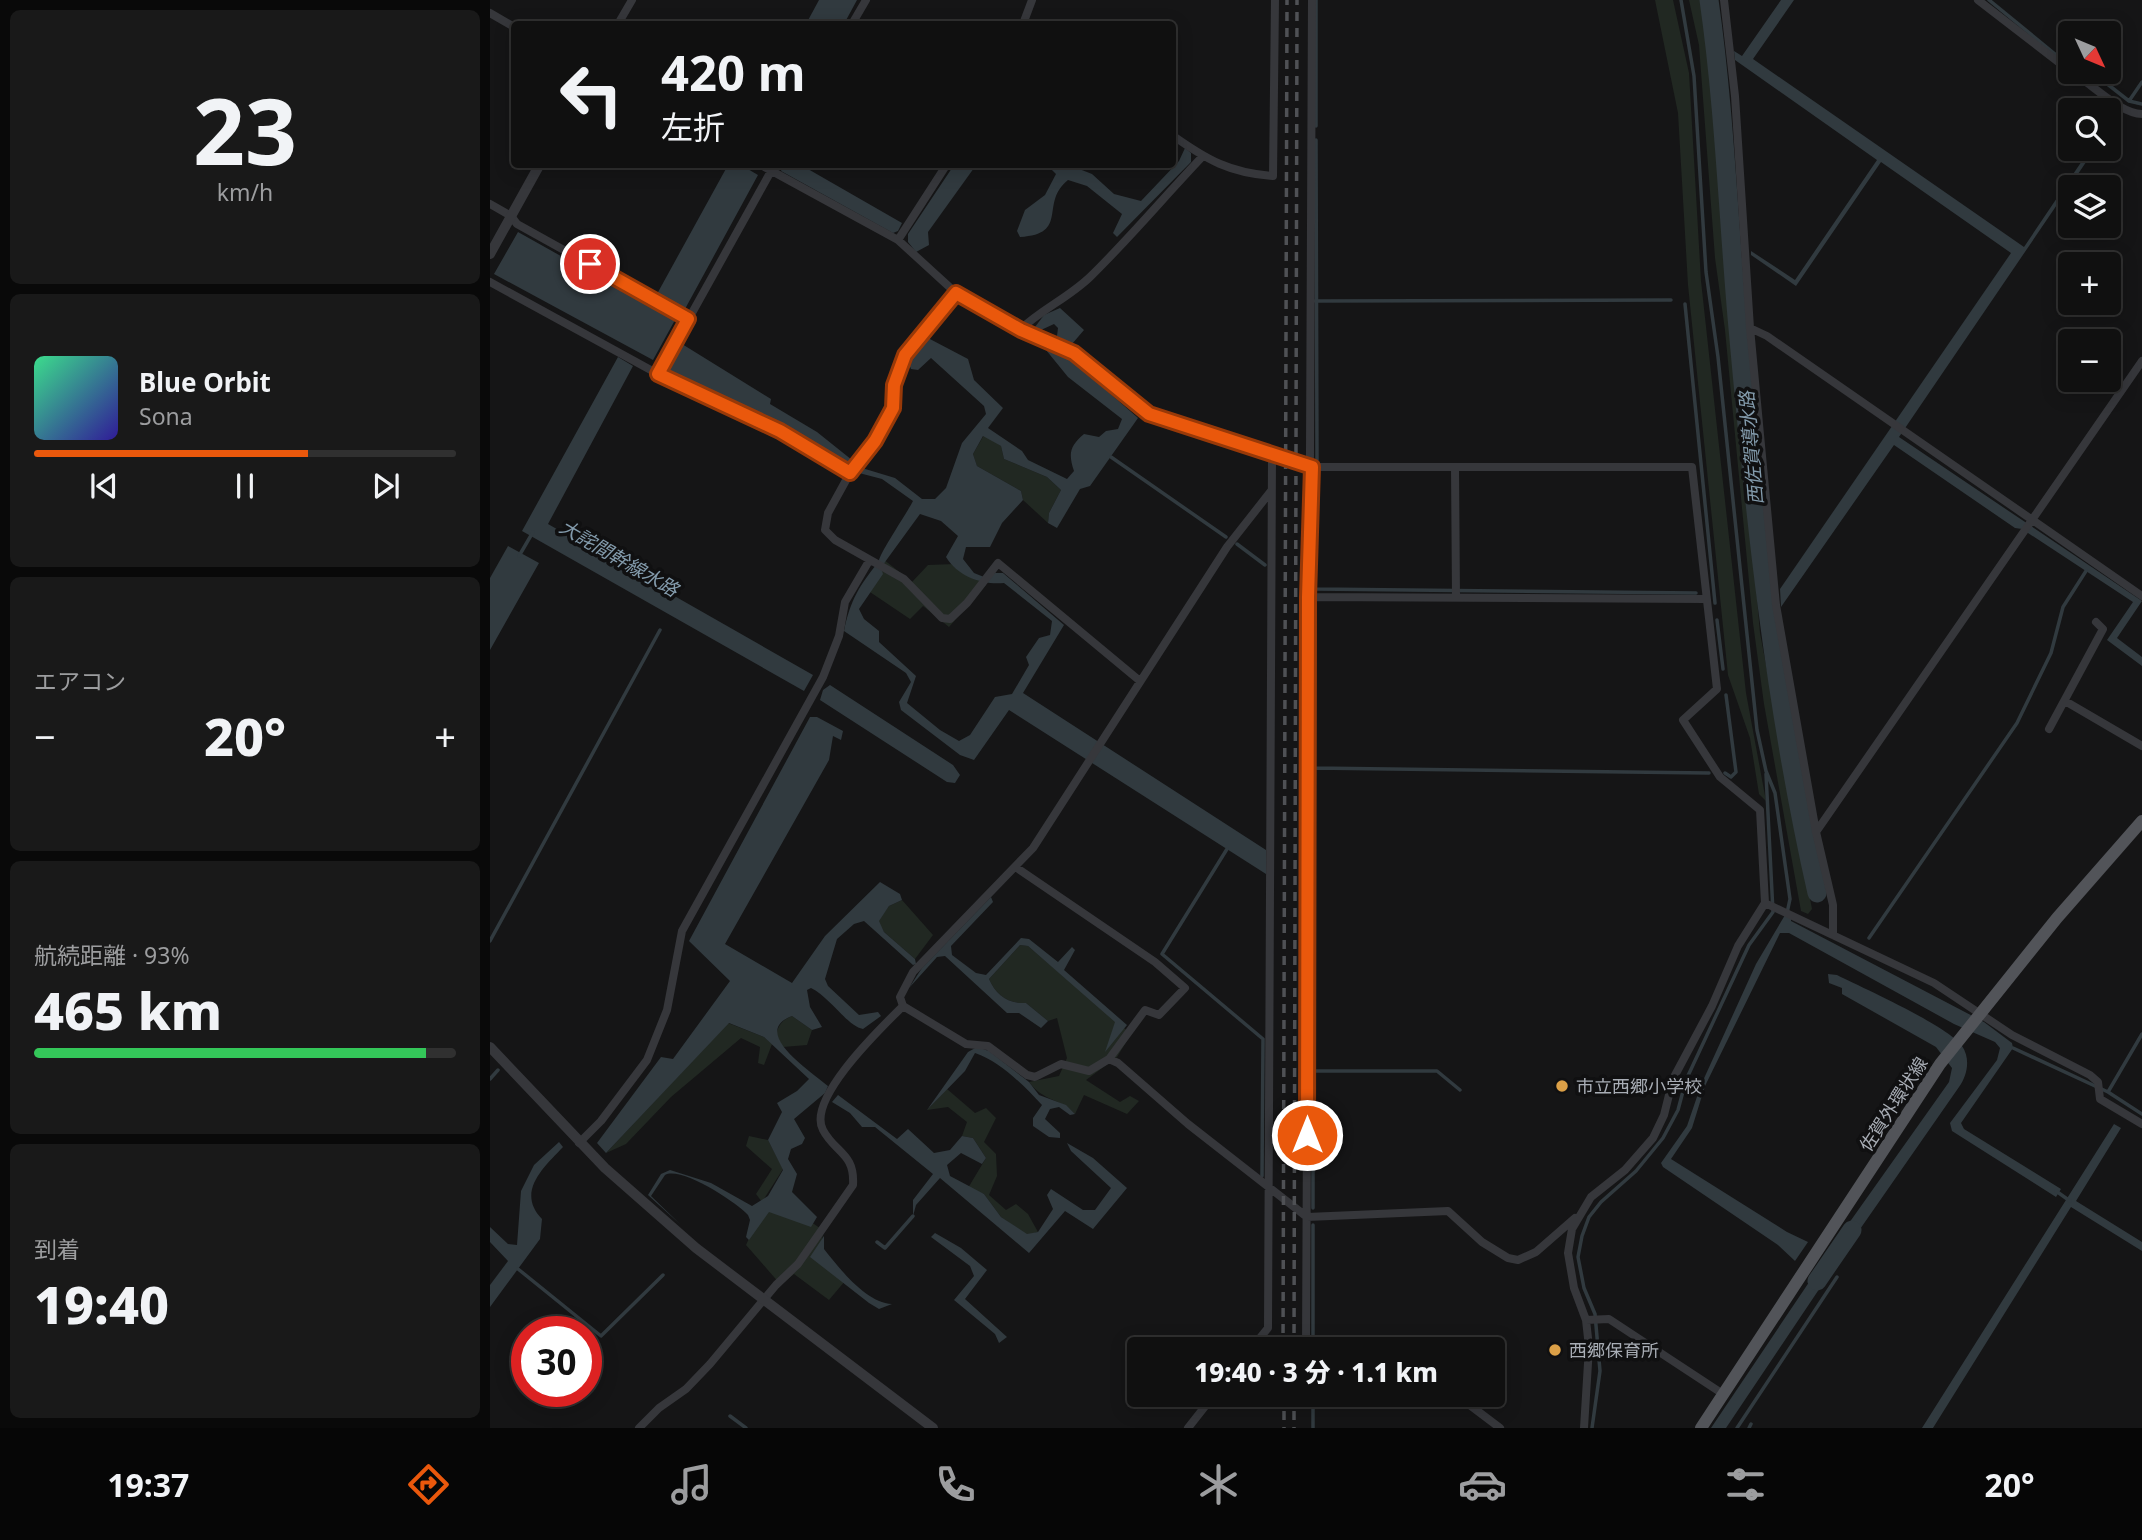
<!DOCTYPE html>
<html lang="ja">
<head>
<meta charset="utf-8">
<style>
  body { margin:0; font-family:"Noto Sans","Noto Sans JP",sans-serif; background:#191919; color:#f1f3f6; height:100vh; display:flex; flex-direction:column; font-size:26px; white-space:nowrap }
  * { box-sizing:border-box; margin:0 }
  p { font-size:23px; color:#9c9d9f }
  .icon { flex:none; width:38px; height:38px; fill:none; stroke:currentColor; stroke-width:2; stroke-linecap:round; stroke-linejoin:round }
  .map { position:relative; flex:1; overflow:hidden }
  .side { display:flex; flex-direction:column; gap:10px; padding:10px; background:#090909; width:490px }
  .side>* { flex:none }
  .banner { position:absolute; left:21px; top:21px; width:665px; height:147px; border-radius:7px; box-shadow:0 4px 18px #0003,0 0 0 2px #303030; background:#101010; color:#f1f3f6; overflow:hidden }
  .needle { width:46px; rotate:134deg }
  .tools { position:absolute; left:1568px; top:21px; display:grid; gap:14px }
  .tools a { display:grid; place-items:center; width:63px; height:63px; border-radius:7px; background:#101010; box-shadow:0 4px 18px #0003,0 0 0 2px #303030; font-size:35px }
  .speed { position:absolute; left:21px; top:1316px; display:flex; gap:14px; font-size:35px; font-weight:700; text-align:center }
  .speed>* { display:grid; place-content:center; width:91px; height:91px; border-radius:50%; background:#101010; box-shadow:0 4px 18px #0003,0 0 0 2px #303030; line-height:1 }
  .speed .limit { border:10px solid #d22; background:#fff; color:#111 }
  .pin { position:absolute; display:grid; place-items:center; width:60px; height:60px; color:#fff; margin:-30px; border:4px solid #fff; border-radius:50%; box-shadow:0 2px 7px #0007 }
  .me { position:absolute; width:77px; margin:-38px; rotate:0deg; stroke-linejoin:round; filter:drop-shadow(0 0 5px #0008) }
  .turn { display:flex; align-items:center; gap:24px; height:147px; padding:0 35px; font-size:32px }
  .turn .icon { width:91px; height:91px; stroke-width:2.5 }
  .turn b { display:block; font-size:49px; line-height:60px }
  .big { font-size:52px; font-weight:800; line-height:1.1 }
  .side .widget { flex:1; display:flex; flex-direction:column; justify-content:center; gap:10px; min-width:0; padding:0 24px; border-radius:10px; background:#191919 }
  .side .dial { align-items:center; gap:0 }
  .dial b { font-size:91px; line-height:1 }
  .song { display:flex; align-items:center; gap:21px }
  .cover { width:84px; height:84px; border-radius:10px; background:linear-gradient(135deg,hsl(150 70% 55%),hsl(250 70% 35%)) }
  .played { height:7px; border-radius:4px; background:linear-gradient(90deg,#ea580c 65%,#303030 65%) }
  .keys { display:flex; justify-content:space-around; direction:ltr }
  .heat { display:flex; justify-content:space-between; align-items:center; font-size:38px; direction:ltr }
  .charge { height:10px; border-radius:5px; background:linear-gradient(90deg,#34c759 93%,#303030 0) }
  .trip { position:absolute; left:637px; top:1337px; width:378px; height:70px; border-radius:7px; background:#101010; box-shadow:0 4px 18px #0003,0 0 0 2px #303030; font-weight:800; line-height:70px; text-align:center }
  .tabs { display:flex; height:112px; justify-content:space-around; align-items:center; background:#060606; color:#9c9d9f }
  .tabs .icon { width:49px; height:49px }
  .tabs .selected { color:#ea580c }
  .tabs b { font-size:32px; color:#f1f3f6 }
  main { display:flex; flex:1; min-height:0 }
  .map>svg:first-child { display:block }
  .green { fill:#212822 }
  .water { fill:#313a3f; fill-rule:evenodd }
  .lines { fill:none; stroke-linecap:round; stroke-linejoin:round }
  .stream { stroke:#313a3f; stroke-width:3.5 }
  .river { stroke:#313a3f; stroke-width:19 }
  .minor { stroke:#36373b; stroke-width:8 }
  .tertiary { stroke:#36373b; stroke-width:10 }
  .primary { stroke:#525459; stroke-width:12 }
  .rail { stroke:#4f5155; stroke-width:3.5; stroke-dasharray:9 7; stroke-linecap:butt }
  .route-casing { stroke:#983908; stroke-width:18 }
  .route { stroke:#ea580c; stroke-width:12 }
  .poi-dot { fill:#dca047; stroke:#101011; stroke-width:2.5 }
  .labels { text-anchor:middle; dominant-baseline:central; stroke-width:7; stroke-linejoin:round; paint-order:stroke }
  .poi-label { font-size:18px; fill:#a8adb5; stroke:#101011; text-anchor:start }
  .street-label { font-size:18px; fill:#a8adb5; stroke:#101011 }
  .water-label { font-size:19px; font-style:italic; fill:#839bac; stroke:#101011 }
</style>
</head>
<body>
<main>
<section class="side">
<div class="widget dial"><b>23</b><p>km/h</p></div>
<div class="widget">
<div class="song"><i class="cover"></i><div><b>Blue Orbit</b><p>Sona</p></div></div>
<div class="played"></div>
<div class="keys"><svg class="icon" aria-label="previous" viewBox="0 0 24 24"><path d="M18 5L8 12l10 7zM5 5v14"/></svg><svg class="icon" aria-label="pause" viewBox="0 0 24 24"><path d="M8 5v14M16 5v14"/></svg><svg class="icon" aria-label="next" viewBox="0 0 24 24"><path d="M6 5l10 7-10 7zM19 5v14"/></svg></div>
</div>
<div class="widget"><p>エアコン</p>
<div class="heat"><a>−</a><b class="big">20°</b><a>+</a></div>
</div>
<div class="widget"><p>航続距離 · 93%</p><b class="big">465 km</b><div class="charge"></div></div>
<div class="widget"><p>到着</p><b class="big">19:40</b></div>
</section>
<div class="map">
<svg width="1652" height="1428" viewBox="0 0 1652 1428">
  <rect width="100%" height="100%" fill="#151516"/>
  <path class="green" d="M 1165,0 L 1183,0 L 1199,73 L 1211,281 L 1256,693 L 1276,801 L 1269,794 L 1260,738 L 1238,675 L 1198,285 L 1188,113 Z
    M 1199,0 L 1212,0 L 1218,29 L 1270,633 L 1322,909 L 1318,914 L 1311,911 L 1274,704 L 1263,623 L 1235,330 L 1225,258 L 1209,45 Z
    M 494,435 L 511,446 L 514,459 L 557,477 L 571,490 L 559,513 L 558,523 L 533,500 L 531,491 L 487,466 L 483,454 Z
    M 393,559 L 422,582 L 438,565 L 465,564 L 496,585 L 459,627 L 433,606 L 420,619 L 374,588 Z
    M 412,900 L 443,935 L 425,959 L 394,932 L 388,921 L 399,906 Z
    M 530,945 L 538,946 L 641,1034 L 627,1057 L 596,1080 L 630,1102 L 640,1096 L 649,1101 L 637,1114 L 594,1095 L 585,1114 C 570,1098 554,1102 539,1082 L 569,1076 L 577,1058 L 567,1018 L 558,1021 L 536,1003 C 518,1004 506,995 499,979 Z
    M 302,1016 L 322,1030 L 317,1045 L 293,1047 L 286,1036 C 288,1025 292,1020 302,1016 Z
    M 238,1023 L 274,1037 L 282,1044 L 274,1065 L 268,1063 L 270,1047 L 251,1038 L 181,1097 L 136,1144 L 116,1153 Z
    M 457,1089 L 485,1113 L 496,1108 L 506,1118 L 494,1142 L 506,1154 L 507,1176 L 499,1195 L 516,1210 L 526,1204 L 538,1214 L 548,1232 L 537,1235 L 511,1217 L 494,1194 L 478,1188 L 496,1158 L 483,1138 L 472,1136 L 477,1122 L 458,1107 L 437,1110 Z
    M 259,1136 L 278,1140 L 293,1169 L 272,1202 L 266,1194 L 282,1169 L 256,1146 Z
    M 290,1200 L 334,1231 L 328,1256 L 355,1281 L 339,1300 L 304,1274 L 291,1285 L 256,1245 L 270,1215 Z"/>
  <path class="water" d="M 329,0 L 367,0 L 354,24 L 316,24 Z
    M 1291,0 L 1304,0 L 1263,59 L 1534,247 L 1600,149 L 1605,149 L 1409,437 L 1652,601 L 1627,638 L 1652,657 L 1652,666 L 1617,640 L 1643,602 L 1532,529 L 1525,528 L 1404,445 L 1291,607 L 1290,589 L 1521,253 L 1391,162 L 1306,286 L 1261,255 L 1261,251 L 1305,280 L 1387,160 L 1245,60 L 1244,51 L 1252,56 Z
    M 695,148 L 701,153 L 701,162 L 627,237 L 623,233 L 632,214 L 597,186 L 578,180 C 549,203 580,234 530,237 L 527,231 L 535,210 L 555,195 L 566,174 L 557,165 L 579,165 L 602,174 L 624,194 L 651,201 L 689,161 Z
    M 238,165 L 251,165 L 268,175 L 195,309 L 167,294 Z
    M 293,165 L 311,165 L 412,223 L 408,231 L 403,233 L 291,171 Z
    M 464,165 L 496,165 L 497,168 L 484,168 L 438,232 L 439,245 L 426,252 L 418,242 L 418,234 Z
    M 28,232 L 185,320 L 163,360 L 4,274 Z
    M 570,308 L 594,330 L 582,344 L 567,336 L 568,328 L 564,324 L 551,330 L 545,327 L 554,315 Z
    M 438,338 L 478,359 L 484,380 L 513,408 L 498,428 L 532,451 L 538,460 L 577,479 L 584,471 C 578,453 580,446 594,434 L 609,437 L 616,431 L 628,429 L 632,419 L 578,377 L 556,350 L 582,360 L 648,418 L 600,486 L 590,489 L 567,528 L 558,523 L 559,513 L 571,490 L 557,477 L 514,459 L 511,446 L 493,436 L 483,454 L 487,466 L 531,491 L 533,500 L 512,523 L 500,547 L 476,547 L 473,559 L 484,573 L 499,579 L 505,573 L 513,573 L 574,625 L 533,693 L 776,850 L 776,874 L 519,710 L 484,760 L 470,755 L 411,710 L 409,702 L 421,682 L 416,673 L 354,631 C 361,598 369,587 389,561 C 389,554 417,513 423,501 L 392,479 L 369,473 L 305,431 L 177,369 L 192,344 L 281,399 L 280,404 L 327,432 L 372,468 L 405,478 L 432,499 L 445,499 L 456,488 L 472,443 L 496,414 L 494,406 L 441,358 L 428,370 L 421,369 L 418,362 ZM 430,514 L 451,521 L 468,536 L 456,557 C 468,577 493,585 514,583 L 562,621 L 560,635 L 549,638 L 536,657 L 539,665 L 522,694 L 505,697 L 480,735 L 469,741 L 450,730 L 417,703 L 426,676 L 389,642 L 389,631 L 374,619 L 369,609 L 393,574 L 391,568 L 395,562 Z
    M 128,357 L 143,366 L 58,524 L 323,675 L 314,691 L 32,531 Z
    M 18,546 L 49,563 L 0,650 L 0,578 Z
    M 340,685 L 463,765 L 470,775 L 465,783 L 457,782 L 330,700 L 333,690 Z
    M 320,717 L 327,717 L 353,731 L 351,740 L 343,736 L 339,760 L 235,944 L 302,983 L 335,936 L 390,882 L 410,894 L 412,900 L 399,906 L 389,921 L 394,932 L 425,959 L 426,964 L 423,965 L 374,921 L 364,924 L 347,939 L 335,979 L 338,986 L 369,1015 L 388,1012 L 391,1016 L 373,1029 C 357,1026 340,997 321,988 L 317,990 L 320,1007 L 332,1027 L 322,1030 L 302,1016 C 259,1032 322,1072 338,1086 L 335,1093 L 304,1119 L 315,1138 L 312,1144 L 301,1149 L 298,1159 L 307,1174 L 302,1192 L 327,1217 L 321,1227 L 279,1212 L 259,1240 L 256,1237 L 260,1220 L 258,1215 C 246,1202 191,1166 175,1175 L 161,1196 L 191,1225 L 158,1195 L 171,1174 L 180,1170 L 221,1183 L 262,1206 L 278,1196 L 293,1170 L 278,1140 L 292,1112 L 287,1103 L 307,1091 L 319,1079 L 274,1037 L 239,1023 L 116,1153 L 107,1143 L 171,1057 L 183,1059 L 240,981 L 199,941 Z
    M 501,897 L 503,902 L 461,946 L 462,955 L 486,973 L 496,975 L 531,938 L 539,939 L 568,962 L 582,947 L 585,950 L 574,970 L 637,1025 L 615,1052 L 625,1022 L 538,946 L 530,945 L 499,979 C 506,995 518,1004 536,1003 L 558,1021 L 551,1028 L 529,1013 L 517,1013 L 455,956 L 447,957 L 419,988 L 432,968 Z
    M 1295,915 L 1301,918 L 1301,921 L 1494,1022 L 1522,1043 L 1523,1048 L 1471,1123 L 1474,1129 L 1571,1189 L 1566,1197 L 1462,1131 L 1460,1123 L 1507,1060 L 1510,1048 L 1505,1042 L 1464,1024 L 1299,933 L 1290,933 L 1215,1086 L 1202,1128 L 1181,1159 L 1297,1232 L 1318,1242 L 1305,1261 L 1288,1245 L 1173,1167 L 1171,1163 L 1197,1126 L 1211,1085 L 1266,964 Z
    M 1338,974 L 1347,975 C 1373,988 1458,1026 1472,1046 C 1481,1059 1477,1076 1469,1087 L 1352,1255 L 1342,1247 L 1459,1082 L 1462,1068 L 1446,1047 L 1352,994 L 1352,988 L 1339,983 Z
    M 487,1047 L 499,1051 L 539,1082 L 549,1095 L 576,1105 L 585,1114 L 580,1115 L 569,1107 L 560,1109 L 555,1119 L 570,1133 L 570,1138 L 559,1137 L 543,1126 L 543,1118 L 552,1105 C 533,1085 511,1062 485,1053 L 475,1071 L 437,1110 L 478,1052 Z
    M 348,1095 L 407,1139 L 418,1129 L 444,1153 L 460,1150 L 472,1136 L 483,1138 L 496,1158 L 492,1164 L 471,1153 L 457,1165 L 460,1176 L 494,1194 L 511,1217 L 537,1234 L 548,1232 L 563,1209 L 557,1195 L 561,1189 L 593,1210 L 605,1210 L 621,1188 L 581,1151 L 577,1143 L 603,1158 L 637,1188 L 603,1229 L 575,1211 L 539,1253 L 450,1178 L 426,1205 L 423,1216 L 423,1200 L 443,1174 L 385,1127 L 372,1127 L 360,1113 L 342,1102 Z
    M 1624,1124 L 1631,1128 L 1586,1201 L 1652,1242 L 1652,1251 L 1581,1207 L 1443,1428 L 1432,1428 Z
    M 69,1142 L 73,1147 C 53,1168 26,1192 52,1219 L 50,1239 L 0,1307 L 0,1285 L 18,1261 L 0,1242 L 0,1227 L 18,1244 L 27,1245 L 31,1191 L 44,1165 Z
    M 445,1233 L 471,1248 L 497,1270 L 475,1299 L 517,1337 L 509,1343 L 505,1334 L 464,1300 L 484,1276 L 480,1266 L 441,1237 Z
    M 334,1236 L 334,1249 C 349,1268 376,1303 402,1304 L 389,1309 L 379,1303 L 320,1257 Z
    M 1336,1257 L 1346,1264 L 1236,1428 L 1221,1428 Z"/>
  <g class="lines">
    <path class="stream" d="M 1191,0 L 1204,76 L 1216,272 L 1228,357 L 1267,730 L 1276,771 L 1285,793 L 1300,899 L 1297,913
      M 1499,0 L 1565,54 L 1580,63
      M 1602,72 L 1639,101 L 1652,104
      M 1639,101 L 1652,82
      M 826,126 L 826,0
      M 826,140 L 827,460
      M 825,301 L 1181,300
      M 1195,304 L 1225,603
      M 621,457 L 736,537
      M 827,476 L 825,589 L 1206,593
      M 747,544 L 775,565
      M 29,556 L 43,532
      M 1227,620 L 1233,669
      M 823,768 L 1219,773
      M 1235,773 L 1241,777 L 1246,772 L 1236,695
      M 737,849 L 672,954 L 773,1039 L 772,1176
      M 824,907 L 825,604
      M 1379,938 L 1527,723 L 1561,653 L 1573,607 L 1596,571
      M 0,941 L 170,630
      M 1523,1048 L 1618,1092 L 1652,1114
      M 823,1071 L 947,1071 L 970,1090
      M 0,1079 L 8,1070
      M 1618,1092 L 1652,1034
      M 1566,1191 L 1580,1201
      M 823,1208 L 823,920
      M 387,1242 L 395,1248 L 423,1216
      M 28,1269 L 111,1336 L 173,1275
      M 823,1349 L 823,1225
      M 240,1416 L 256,1428
      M 823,1428 L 823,1400
      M 1102,1428 L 1110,1371 L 1105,1314 L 1094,1288 L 1088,1257 L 1092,1236 L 1099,1217 L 1111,1202 L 1146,1171 L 1173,1138 L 1188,1110 L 1196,1080 L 1259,945 L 1283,912 L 1276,774
      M 1247,1428 L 1347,1277
      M 1259,1428 L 1261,1424"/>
    <path class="river" d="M 1219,0 C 1234,105 1238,211 1247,317 C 1264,510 1284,703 1327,893
      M 1327,1281 L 1362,1230"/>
    <path class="minor" d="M 1234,0 L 1245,96 L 1260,328 L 1286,605 L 1326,832 L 1343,905 L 1343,935
      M 1488,0 L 1580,71
      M 0,13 L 24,27
      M 128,24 L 142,0
      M 362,24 L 376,0
      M 533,24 L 542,0
      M 1581,72 C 1603,84 1630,114 1652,114
      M 682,135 C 717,160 740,173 783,176 L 785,0
      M 269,164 L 408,240 L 466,293 L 531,329 L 584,353 L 659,414 L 822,467 L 1202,467 L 1227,689 L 1193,720 L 1230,777 L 1270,810 L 1275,903 L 1248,946 L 1222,1006 L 1183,1079 L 1174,1115 L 1163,1138 L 1135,1170 L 1101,1197 L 1082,1229 L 1078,1253 L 1084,1288 L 1096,1320 L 1099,1347 L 1094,1428
      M 0,204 L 21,216 L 27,224 L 198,319
      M 408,240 L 457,164
      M 0,282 L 168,374 L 291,431 L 360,473
      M 466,293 L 415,355 L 404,385 L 403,408 L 385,441 L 360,473 L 338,513 L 335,530 L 345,540 L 414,579 L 452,618 L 460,619 L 477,603 L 508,563 L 650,681
      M 1260,328 L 1277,336 L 1652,596
      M 531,329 C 552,309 578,298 600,277 C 639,239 674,197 712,157
      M 168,374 L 285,164
      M 965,467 L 966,597
      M 781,491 L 737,547 L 543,848 L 423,972 L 410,997 L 413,1006 L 476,1044 L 498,1046 L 537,1075 L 545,1077 L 571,1064 L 599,1071 L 619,1059 L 628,1063 L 698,1124 L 817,1217 L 958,1211 L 992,1242 L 1018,1258 L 1028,1260 L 1046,1252 L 1085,1218
      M 818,597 L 1215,599
      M 1575,701 L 1652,746
      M 1559,729 L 1613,629 L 1606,622
      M 1326,832 L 1652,361
      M 527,868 L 665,962 L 695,988 L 669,1015 L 655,1010 L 619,1059
      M 1275,903 L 1444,983 L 1522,1035 L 1600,1075 L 1608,1082 L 1610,1099 L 1652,1124
      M 89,1143 L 111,1121 L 157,1060 L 177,1010 L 192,931 L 333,677 L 349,636 L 355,602 L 379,561
      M 1096,1320 L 1119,1319 L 1233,1394
      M 761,1349 L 778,1328 L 782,456
      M 816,1349 L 822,0
      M 954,1395 L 977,1403 L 1010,1428
      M 149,1428 L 169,1408 L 196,1389 L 220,1364 L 286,1285 L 308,1264 L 363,1185 C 365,1153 345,1153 333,1130 C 316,1099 392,1027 413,1006
      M 698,1428 L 724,1395"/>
    <path class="tertiary" d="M 0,254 L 50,164
      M 0,1047 L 115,1168 L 206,1248 L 443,1428"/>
    <path class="primary" d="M 1211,1428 L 1450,1064 L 1567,918 L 1652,821"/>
    <path class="rail" d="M 793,1349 L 797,0
      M 804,1349 L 807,0
      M 794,1395 L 794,1428
      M 804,1395 L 804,1428"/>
  </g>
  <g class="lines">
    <defs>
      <path id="route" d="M 100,264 L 198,319 L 168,374 L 290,431 L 360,473 L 385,441 L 403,408 L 404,385 L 415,355 L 466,293 L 531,330 L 584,353 L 659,414 L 822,467 L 818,597 L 817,1135"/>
    </defs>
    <use href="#route" class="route-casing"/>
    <use href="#route" class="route"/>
  </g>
  <g class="poi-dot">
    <circle cx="1072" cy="1086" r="7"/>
    <circle cx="1065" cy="1350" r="7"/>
  </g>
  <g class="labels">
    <g class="poi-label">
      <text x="1086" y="1086">市立西郷小学校</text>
      <text x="1079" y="1350">西郷保育所</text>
    </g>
    <g class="street-label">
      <text transform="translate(1403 1104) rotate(-57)">佐賀外環状線</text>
    </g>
    <g class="water-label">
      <text transform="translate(1261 448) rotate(-95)">西佐賀導水路</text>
      <text transform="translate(129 558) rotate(30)">大詫間幹線水路</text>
    </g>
  </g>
</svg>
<div class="tools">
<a><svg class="needle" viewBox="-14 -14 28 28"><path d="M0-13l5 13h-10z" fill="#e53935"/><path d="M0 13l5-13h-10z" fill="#9c9d9f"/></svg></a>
<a><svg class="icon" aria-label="search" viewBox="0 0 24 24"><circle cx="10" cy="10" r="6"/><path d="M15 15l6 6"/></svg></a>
<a><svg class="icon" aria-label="layers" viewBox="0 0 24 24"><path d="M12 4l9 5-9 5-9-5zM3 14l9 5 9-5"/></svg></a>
<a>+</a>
<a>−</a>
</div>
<div class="speed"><div class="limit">30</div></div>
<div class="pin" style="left:100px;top:264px;background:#d93025"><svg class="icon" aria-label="arrive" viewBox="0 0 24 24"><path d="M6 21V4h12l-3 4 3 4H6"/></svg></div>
<svg class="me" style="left:817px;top:1135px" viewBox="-20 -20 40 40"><circle r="17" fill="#ea580c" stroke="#fff" stroke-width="3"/><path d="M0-11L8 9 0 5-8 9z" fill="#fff"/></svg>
<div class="trip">19:40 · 3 分 · 1.1 km</div>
<div class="banner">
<div class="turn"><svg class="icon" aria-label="left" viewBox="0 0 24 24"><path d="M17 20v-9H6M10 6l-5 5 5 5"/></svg><div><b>420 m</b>左折</div></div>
</div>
</div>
</main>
<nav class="tabs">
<b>19:37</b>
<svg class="icon selected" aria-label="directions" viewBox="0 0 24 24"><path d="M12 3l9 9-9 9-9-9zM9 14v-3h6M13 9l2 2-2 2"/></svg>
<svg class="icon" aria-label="music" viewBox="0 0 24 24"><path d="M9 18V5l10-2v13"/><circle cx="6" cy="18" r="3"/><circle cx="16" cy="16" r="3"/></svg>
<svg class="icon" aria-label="phone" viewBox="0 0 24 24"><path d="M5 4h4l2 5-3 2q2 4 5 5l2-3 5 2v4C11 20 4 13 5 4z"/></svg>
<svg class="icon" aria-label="climate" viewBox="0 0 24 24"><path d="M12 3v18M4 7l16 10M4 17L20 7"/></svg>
<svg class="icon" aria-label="car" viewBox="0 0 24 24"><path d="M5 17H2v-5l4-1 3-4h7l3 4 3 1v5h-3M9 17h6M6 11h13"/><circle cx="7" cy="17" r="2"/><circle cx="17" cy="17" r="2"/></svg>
<svg class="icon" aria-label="filters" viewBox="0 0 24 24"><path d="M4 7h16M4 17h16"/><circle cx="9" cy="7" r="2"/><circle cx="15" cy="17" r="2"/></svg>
<b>20°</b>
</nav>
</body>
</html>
